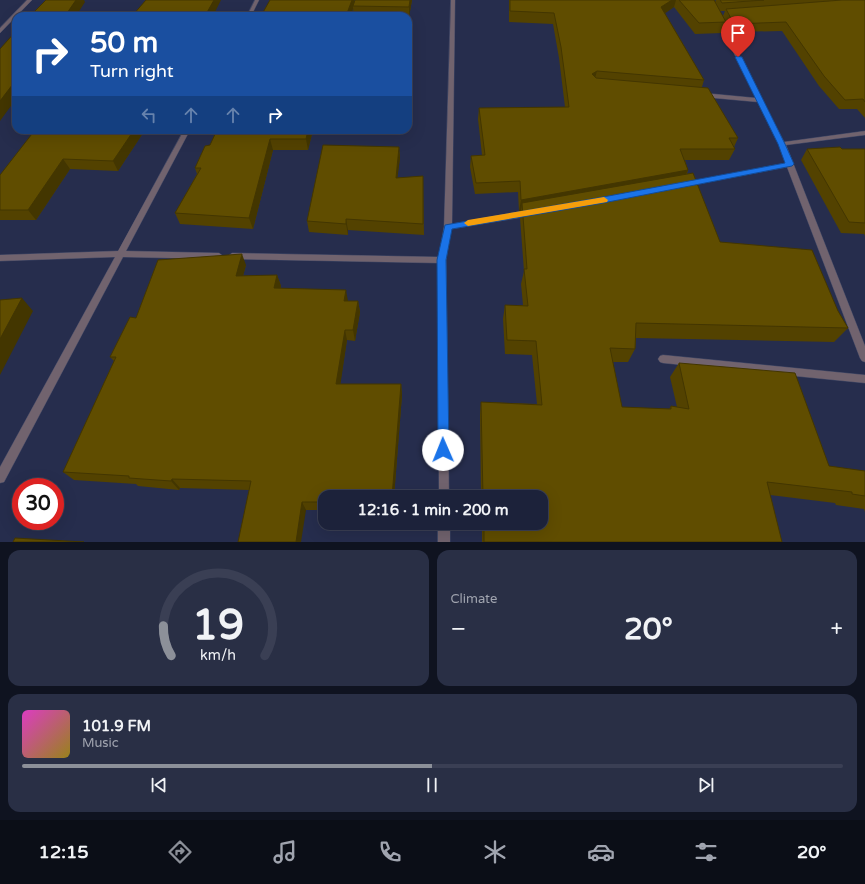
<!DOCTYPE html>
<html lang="en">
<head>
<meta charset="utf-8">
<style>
  body { margin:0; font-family:"Varela Round",sans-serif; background:#292f45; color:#f1f3f6; height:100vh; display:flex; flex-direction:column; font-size:15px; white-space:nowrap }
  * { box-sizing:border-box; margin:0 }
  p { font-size:13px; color:#a0a4af }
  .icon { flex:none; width:22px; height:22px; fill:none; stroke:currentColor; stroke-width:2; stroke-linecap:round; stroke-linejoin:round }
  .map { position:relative; height:542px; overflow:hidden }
  .side { display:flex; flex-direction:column; gap:8px; padding:8px; background:#0f1320; flex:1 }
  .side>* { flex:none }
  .top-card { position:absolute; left:12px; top:12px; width:400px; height:122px; border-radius:12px; box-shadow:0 4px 16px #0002,0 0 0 1px #3a3f54; background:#1a4fa0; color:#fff; overflow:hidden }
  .speed { position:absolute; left:12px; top:478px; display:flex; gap:8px; font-size:20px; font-weight:700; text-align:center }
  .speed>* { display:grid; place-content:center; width:52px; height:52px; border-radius:50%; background:#1c223a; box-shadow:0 4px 16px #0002,0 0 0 1px #3a3f54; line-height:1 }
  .speed .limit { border:6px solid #d22; background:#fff; color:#111 }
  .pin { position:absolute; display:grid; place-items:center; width:34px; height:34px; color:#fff; margin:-41px -17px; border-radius:50% 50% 50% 0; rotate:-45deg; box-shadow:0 0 4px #0007 }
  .pin .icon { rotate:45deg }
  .me { position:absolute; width:44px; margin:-22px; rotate:359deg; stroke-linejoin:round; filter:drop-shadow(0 0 3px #0008) }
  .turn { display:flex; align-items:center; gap:14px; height:84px; padding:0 12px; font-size:18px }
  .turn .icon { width:52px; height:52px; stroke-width:2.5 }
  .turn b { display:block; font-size:28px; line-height:34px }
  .lanes { display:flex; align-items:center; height:38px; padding:0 12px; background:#0003; justify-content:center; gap:20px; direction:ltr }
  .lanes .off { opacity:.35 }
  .big { font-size:30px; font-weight:700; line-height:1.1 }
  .side .widget { flex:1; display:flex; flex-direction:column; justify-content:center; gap:6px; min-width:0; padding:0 14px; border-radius:12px; background:#292f45 }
  .side .dial { align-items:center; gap:0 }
  .dial svg { height:104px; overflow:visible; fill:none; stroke:#3a3f54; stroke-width:7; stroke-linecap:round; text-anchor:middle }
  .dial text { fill:#f1f3f6; stroke:none }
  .song { display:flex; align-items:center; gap:12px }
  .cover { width:48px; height:48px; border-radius:6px; background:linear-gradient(135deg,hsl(310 70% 55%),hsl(50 70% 35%)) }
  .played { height:4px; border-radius:2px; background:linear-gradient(90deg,#8c9099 50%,#3a3f54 50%) }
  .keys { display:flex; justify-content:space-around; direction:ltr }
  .heat { display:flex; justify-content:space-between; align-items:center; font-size:22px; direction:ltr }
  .side .tiles { flex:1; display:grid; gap:8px; grid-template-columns:1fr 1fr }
  .widget:last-child { grid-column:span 2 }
  .trip { position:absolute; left:318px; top:490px; width:230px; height:40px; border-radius:12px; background:#1c223a; box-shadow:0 4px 16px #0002,0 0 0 1px #3a3f54; font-weight:700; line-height:40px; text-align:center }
  .tab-bar { display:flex; height:64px; justify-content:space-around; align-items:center; background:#0b0e17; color:#a0a4af }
  .tab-bar .icon { width:28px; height:28px }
  .tab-bar .selected { color:#8c9099 }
  .tab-bar b { font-size:18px; color:#f1f3f6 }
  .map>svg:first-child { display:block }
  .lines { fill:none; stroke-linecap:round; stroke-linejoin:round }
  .street-casing { stroke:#414866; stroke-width:1 }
  .street { fill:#71636e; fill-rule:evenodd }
  .wall { fill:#534200; fill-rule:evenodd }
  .shaded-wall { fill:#433600 }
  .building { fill:#604d00; stroke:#433600 }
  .route { fill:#1a73e8; stroke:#114b97 }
  .slow { fill:#f59e0b }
</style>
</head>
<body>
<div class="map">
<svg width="865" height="542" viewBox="0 0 865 542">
  <rect width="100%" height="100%" fill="#262d4d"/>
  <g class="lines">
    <defs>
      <path id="street" d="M 27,0 L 32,0 L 0,33 L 0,28 Z
        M 255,0 L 259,0 L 251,16 L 247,16 Z
        M 451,0 L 455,0 L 452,224 L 530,210 L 534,213 L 530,216 L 451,229 L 446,260 L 449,497 L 439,497 L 438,263 L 232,259 L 228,256 L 232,253 L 439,257 L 444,227 Z
        M 717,18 L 721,19 L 784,142 L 865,131 L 865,135 L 786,145 L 865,346 L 865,362 L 862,361 L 860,358 L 787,167 L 687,186 L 684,184 L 687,182 L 786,163 L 779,144 L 758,102 L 703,97 L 700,95 L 703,93 L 756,98 L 717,19 Z
        M 184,130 L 190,130 L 126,251 L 219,253 L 223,256 L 219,259 L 123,257 L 4,482 L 0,483 L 0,467 L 115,257 L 0,261 L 0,255 L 118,251 Z
        M 663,355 L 865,375 L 865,383 L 663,363 L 660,362 L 658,359 L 660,356 Z
        M 438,523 L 450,523 L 450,542 L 438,542 Z"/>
    </defs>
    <use href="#street" class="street-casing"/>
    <use href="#street" class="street"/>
  </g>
  <path class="wall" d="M 270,0 L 354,0 L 354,4 L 412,0 L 409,17 L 408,17 L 408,16 L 354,16 L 353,8 L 351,16 L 261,16 Z
    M 509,0 L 714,0 L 715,2 L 716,0 L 865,0 L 865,118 L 857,109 L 839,109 L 819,86 L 782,31 L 730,32 L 726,24 L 722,33 L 695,34 L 674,7 L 665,13 L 704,80 L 702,87 L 738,138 L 734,147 L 735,149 L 729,160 L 685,160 L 688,170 L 687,174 L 720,242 L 838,311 L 848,328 L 834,342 L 636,338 L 635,349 L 628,362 L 613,362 L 622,407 L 669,409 L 671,406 L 677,407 L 670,377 L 679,363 L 829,466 L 865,471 L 865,512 L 864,509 L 836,505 L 835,503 L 770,495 L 782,542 L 482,542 L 482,523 L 541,523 L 541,497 L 481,497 L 480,415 L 481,402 L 537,404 L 532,355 L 505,354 L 503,319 L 505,305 L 523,305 L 521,284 L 524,271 L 520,218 L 521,211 L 519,211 L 518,192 L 475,194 L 470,167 L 471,156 L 482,155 L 478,119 L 479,108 L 565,107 L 559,58 L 553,24 L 509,22 ZM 720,11 L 725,11 L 723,16 Z
    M 145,130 L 118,171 L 70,169 L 36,220 L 0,220 L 0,175 Z
    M 313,130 L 308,150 L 273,150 L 253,229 L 180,224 L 175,213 L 197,174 L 195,168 L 210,145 Z
    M 399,147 L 400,158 L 397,178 L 423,176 L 424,235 L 348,230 L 348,235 L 309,232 L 307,221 Z
    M 807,149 L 865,149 L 865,236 L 864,234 L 841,233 L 801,160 Z
    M 246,265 L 243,276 L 277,275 L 281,286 L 281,288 L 348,301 L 358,301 L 360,312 L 355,341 L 347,340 L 340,384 L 401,384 L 402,395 L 394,497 L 325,497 L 325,510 L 306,510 L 249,490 L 180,488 L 179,490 L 138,486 L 136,484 L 74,480 L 63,472 L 114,361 L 110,357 L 136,318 Z"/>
  <path class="shaded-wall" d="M 76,0 L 84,0 L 85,2 L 76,16 L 65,16 Z
    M 214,0 L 221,0 L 213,16 L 205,16 Z
    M 352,0 L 354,0 L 354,5 L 353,6 L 353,8 L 351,16 L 346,16 Z
    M 410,0 L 412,0 L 409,17 L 409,7 Z
    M 672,0 L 676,0 L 674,7 L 658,18 L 661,7 Z
    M 597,71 L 594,82 L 592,74 Z
    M 16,80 L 16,99 L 0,121 L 0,101 Z
    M 134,130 L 145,130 L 118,171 L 113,161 Z
    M 308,130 L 313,130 L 308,150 L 306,139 Z
    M 270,139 L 273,150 L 253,229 L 249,218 Z
    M 399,147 L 400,158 L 396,189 L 396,178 Z
    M 63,159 L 70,169 L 36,220 L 28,210 Z
    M 688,170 L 683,181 L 522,203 L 521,211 L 519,211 L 521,200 Z
    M 346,219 L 348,230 L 348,235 L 346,224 Z
    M 242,254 L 246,265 L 240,287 L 236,276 Z
    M 277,275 L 281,286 L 278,299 L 274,288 Z
    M 346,290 L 348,301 L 346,312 L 344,301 Z
    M 22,298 L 33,311 L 0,375 L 0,339 Z
    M 358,301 L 360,312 L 355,341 L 353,330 Z
    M 345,330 L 347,340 L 339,394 L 336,384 Z
    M 401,384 L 402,395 L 394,497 L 392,497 Z
    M 172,479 L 180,488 L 179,490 L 171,481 Z
    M 302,502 L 306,510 L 301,542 L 296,542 Z"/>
  <path class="building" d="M 46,0 L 76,0 L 65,16 L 30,16 Z
    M 146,0 L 214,0 L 205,16 L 132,16 Z
    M 270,0 L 352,0 L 346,16 L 261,16 Z
    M 355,0 L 410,0 L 409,7 L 353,6 Z
    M 510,0 L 672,0 L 661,7 L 704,80 L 597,71 L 592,74 L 596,78 L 708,88 L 738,138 L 729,138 L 735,149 L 680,149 L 688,170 L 521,200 L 520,181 L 476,183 L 471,156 L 485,155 L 479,108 L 569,107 L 561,47 L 554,13 L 510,11 Z
    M 679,0 L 714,0 L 726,22 L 699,23 Z
    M 720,0 L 764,0 L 722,3 Z
    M 842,0 L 865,0 L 865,102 L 863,99 L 845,100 L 824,76 L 786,22 L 734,24 L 726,9 Z
    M 16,31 L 16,80 L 0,101 L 0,49 Z
    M 35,130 L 134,130 L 113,161 L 63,159 L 28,210 L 0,210 L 0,175 Z
    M 217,130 L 308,130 L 306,139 L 270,139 L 249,218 L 175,213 L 201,168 L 195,168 L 205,146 L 210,145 Z
    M 323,145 L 399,147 L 396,178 L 423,176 L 423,224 L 346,219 L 346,224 L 307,221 Z
    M 840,147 L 842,149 L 865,149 L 865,223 L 849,222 L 807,149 Z
    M 693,173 L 720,242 L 812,250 L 838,311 L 848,328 L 636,323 L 635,349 L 610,348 L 622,407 L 671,409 L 671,406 L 689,409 L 679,363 L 795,373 L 829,466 L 865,471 L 865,496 L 852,494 L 852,492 L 767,482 L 782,542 L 484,542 L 484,523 L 541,523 L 541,497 L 483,497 L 481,402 L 542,405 L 536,341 L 507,340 L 505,305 L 528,306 L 524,269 L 527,269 L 522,203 Z
    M 242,254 L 236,276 L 277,275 L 274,288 L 346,290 L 344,301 L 358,301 L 353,330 L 345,330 L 336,384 L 401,384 L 392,497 L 325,497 L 325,502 L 302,502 L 296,542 L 238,542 L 251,481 L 172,479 L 171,481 L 129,478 L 129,476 L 63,472 L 116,357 L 110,357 L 130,317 L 136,318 L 158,260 Z
    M 22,298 L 0,339 L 0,300 Z
    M 15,538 L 84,542 L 13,542 Z"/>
  <path class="route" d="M 736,56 L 742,57 L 785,144 L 794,164 L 792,166 L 603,203 L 452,229 L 446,260 L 449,450 L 448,454 L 443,455 L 439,454 L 438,450 L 437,260 L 445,225 L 603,197 L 785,163 L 778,144 L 735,57 Z"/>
  <path class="slow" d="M 604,197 L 608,200 L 607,202 L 468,226 L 464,223 L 468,220 Z"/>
</svg>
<div class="speed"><div class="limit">30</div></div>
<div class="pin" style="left:738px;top:57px;background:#d93025"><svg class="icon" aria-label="arrive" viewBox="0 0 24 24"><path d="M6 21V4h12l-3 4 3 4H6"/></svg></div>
<svg class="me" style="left:443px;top:450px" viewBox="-20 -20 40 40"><circle r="19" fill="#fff"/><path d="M0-13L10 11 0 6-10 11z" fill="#1a73e8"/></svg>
<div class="trip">12:16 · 1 min · 200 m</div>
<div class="top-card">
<div class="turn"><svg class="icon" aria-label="right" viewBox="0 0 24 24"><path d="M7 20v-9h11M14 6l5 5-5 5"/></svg><div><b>50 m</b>Turn right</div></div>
<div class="lanes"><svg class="icon off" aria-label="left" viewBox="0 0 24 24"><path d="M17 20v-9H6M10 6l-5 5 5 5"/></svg><svg class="icon off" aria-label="ahead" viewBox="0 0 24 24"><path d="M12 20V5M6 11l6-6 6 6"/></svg><svg class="icon off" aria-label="ahead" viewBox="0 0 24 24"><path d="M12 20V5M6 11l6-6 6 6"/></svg><svg class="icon" aria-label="right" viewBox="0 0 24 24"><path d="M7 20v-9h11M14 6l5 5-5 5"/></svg></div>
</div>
</div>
<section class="side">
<div class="tiles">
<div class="widget dial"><svg viewBox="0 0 100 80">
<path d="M14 69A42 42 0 1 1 86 69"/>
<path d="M14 69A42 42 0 0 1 8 46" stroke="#8c9099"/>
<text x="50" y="56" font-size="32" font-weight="700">19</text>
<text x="50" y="72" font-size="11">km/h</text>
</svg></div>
<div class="widget"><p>Climate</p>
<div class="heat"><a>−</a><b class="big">20°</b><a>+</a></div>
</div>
<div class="widget">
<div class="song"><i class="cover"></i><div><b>101.9 FM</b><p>Music</p></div></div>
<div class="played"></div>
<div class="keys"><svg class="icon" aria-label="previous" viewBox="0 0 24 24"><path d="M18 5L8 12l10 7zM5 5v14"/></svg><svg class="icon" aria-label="pause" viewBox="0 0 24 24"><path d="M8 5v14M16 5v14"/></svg><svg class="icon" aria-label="next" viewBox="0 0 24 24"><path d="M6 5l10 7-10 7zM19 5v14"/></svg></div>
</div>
</div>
</section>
<nav class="tab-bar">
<b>12:15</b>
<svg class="icon selected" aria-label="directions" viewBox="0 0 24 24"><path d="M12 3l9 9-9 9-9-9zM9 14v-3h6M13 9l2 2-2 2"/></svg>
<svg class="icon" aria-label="music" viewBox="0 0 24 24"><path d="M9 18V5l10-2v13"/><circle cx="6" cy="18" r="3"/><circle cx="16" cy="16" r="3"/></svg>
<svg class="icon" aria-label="phone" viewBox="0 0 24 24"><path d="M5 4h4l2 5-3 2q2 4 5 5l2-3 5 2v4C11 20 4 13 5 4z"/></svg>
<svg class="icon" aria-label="climate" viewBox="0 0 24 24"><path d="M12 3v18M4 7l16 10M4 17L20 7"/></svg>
<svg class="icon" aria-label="car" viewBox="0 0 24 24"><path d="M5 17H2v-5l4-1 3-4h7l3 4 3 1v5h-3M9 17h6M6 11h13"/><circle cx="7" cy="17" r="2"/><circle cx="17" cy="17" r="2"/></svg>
<svg class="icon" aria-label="filters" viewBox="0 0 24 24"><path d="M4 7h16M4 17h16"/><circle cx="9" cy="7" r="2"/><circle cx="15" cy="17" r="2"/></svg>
<b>20°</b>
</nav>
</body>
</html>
